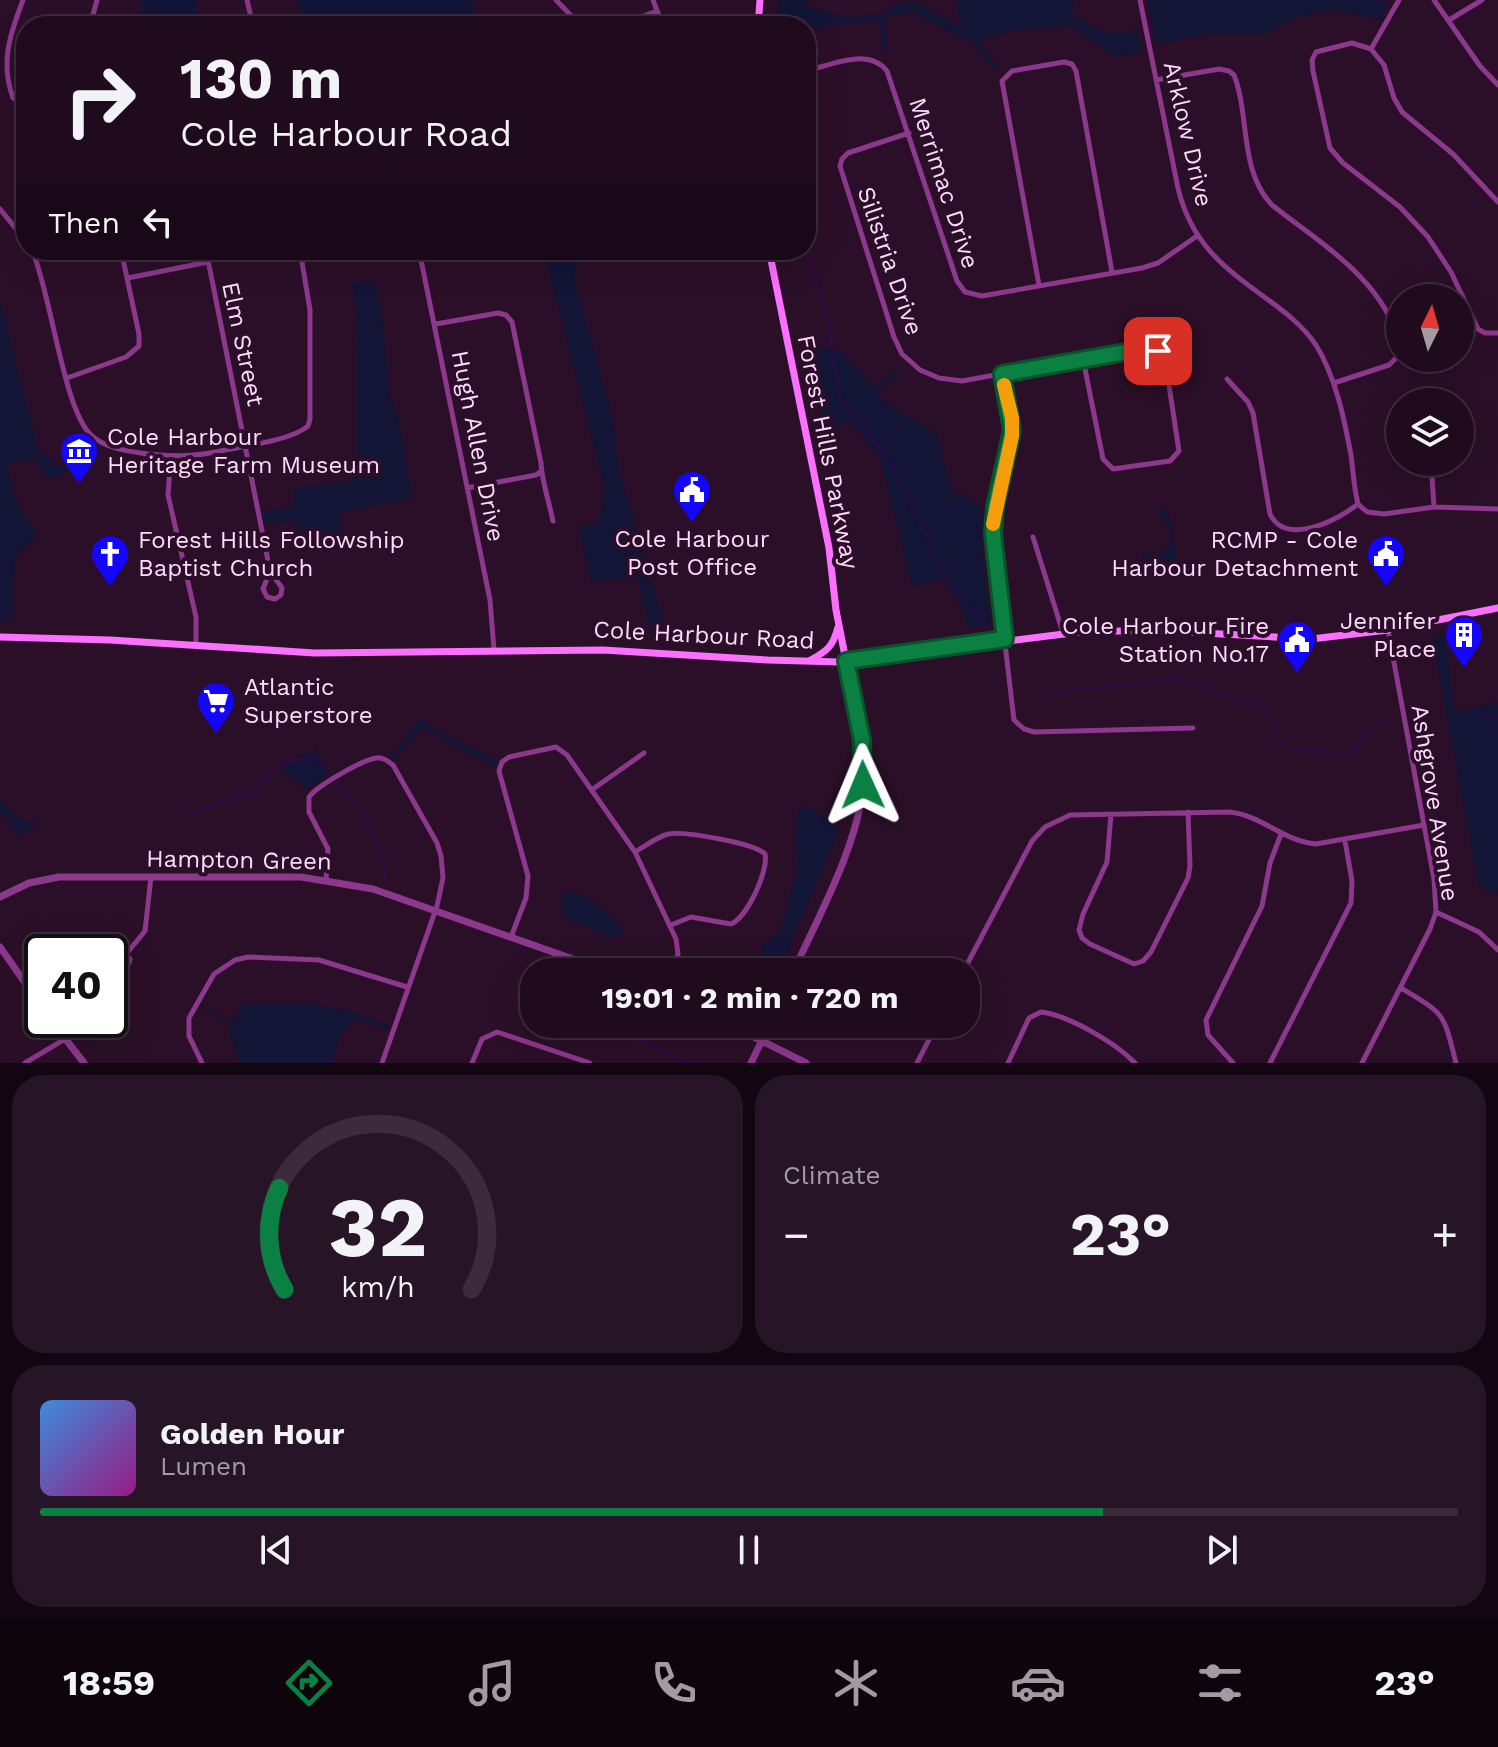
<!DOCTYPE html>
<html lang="en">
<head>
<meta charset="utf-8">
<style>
  body { margin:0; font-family:"Work Sans",sans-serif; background:#281427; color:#f1f3f6; height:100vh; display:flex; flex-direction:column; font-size:30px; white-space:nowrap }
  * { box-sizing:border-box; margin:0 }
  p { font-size:26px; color:#a29ba4 }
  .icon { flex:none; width:44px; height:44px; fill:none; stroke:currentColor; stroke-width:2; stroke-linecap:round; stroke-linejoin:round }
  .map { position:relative; height:1063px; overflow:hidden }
  .panel { display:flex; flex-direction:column; gap:12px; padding:12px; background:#120610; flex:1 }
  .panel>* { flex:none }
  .banner { position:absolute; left:16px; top:16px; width:800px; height:244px; border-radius:32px; box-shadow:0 8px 32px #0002,0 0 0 2px #3d2b3c; background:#200b1e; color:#f1f3f6; overflow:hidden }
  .needle { width:52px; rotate:5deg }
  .tools { position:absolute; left:1386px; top:284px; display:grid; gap:16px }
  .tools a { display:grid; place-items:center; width:88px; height:88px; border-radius:50%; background:#200b1e; box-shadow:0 8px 32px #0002,0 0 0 2px #3d2b3c; font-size:40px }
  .speed { position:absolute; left:24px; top:934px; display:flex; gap:16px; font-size:40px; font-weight:700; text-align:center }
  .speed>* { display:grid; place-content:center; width:104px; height:104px; border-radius:50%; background:#200b1e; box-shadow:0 8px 32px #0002,0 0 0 2px #3d2b3c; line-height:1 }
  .speed .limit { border:4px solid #111; border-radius:12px; background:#fff; color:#111 }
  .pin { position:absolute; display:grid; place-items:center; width:68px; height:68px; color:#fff; margin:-34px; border-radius:16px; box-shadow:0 4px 12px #0006 }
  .me { position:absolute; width:88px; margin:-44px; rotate:359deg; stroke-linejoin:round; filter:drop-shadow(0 0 6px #0008) }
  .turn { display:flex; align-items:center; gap:28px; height:168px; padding:0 32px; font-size:36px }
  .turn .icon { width:104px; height:104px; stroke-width:2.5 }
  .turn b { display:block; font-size:56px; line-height:68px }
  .then { display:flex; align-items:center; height:76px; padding:0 32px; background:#0003; gap:16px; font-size:30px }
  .big { font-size:60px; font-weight:700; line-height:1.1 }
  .panel .card { flex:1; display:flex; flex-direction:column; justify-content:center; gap:12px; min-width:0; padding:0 28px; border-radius:32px; background:#281427 }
  .panel .dial { align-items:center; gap:0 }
  .dial svg { height:208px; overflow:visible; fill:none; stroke:#3d2b3c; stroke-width:7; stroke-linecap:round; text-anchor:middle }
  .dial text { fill:#f1f3f6; stroke:none }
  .song { display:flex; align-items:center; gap:24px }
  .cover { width:96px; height:96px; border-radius:12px; background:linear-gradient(135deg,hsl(210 70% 55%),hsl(310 70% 35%)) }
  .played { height:8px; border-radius:4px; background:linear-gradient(90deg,#0b8043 75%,#3d2b3c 75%) }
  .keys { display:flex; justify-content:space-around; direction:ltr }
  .heat { display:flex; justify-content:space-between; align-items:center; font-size:44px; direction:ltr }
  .panel .tiles { flex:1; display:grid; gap:12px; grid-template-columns:1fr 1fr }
  .card:last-child { grid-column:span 2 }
  .trip { position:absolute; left:520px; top:958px; width:460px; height:80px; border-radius:32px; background:#200b1e; box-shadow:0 8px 32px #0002,0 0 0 2px #3d2b3c; font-weight:700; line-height:80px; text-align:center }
  .dock { display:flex; height:128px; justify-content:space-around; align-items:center; background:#0d040c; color:#a29ba4 }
  .dock .icon { width:56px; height:56px }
  .dock .selected { color:#0b8043 }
  .dock b { font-size:36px; color:#f1f3f6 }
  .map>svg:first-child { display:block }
  .green { fill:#121536 }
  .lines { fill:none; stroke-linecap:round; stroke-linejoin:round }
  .stream { stroke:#30084c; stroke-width:2 }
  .minor { stroke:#8c388d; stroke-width:5 }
  .tertiary { stroke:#8c388d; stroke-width:7 }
  .secondary { stroke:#fc70ff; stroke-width:7 }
  .route-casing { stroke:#07532c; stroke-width:20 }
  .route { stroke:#0b8043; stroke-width:14 }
  .slow { stroke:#f59e0b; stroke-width:14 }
  .labels { text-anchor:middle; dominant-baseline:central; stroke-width:8; stroke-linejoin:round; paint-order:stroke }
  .street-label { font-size:24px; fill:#ffd9fc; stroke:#2b0f28 }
  .poi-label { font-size:24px; fill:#ffd9fc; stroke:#2b0f28; text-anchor:start }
</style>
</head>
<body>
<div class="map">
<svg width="1498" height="1063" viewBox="0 0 1498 1063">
  <rect width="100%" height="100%" fill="#2b0f28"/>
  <path class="green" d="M 143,0 L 195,0 L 200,26 L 185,26 C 170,16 152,26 135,26 Z
    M 296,0 L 473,0 L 476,16 L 468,18 L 469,26 L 303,26 Z
    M 778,0 L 805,0 L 805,6 L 847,17 L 884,14 L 895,4 L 915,2 L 961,27 L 956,0 L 1073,0 L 1072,16 C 1094,28 1112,40 1137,29 L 1142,52 L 1114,56 L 1071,26 L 1015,30 L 978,41 L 1000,69 L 997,71 L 973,44 L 911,11 L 885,18 L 889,51 L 885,53 L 878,20 L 806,28 L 777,26 Z
    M 1147,0 L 1380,0 L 1385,3 L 1390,0 L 1380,20 L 1337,10 L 1299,16 L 1265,34 L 1216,33 L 1156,44 Z
    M 543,250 L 588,250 L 575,268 L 574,279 L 614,422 L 617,464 L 669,639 L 652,637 L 638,580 L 605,579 L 591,583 L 579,527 L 599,521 L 605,489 Z
    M 352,282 L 374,283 L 381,307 L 390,396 L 399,421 L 412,498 L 339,513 L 343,542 L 303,548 L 297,520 L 263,525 L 260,513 L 295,506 L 293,489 L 351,482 L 358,469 L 357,309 Z
    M 0,302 L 38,450 L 61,468 L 85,442 L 88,445 L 61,475 L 54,478 L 44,475 L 34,459 L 6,465 C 12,490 19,515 38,533 L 15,557 L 12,620 L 0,621 Z
    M 820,347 L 840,350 L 873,387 L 900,368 L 902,370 L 876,391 L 883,401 L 937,435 L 954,502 L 958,491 L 984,510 L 981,542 L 991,620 L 989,626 L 980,624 L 969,628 L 962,609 L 943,579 L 912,587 L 880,458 L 851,421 L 838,427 L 837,459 L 831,463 L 810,356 L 804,355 L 803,349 Z
    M 1159,508 L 1166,509 L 1172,525 L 1178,572 L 1172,579 L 1156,578 L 1146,573 L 1142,554 L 1156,557 L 1168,549 L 1171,531 L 1159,514 Z
    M 1445,634 L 1454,713 L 1498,702 L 1498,895 L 1479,886 L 1432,638 Z
    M 428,719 L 424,724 L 498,761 L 495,767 L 422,728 L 393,761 L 390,758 L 419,720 Z
    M 316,749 L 330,774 L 306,789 L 280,767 Z
    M 0,800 L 22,821 L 39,823 L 16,835 L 5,815 L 0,814 Z
    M 798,807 L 811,807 L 838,829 L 837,836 L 784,959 L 773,970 L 752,972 L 752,966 L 762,959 L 761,946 L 777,935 L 788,905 L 798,863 L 795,834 Z
    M 567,890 C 591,899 611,910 623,934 L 614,938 L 563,917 L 562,902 Z
    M 200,1003 L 232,1022 L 241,1007 L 248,1003 L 313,1004 L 348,1011 L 390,1026 L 389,1030 L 355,1019 L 343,1030 L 332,1063 L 240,1063 L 228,1028 L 230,1024 L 199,1005 Z"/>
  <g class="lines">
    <path class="stream" d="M 806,248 L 829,324 L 832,348
      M 833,355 L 840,398 L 883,451 L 928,538 L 939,568 L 985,627
      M 0,609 L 9,616
      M 1049,693 L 1175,679 L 1201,684 L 1238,701 L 1265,705 L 1278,739 L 1287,745 L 1300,751 L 1315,750 L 1343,756 C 1361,747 1368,727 1387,721
      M 1478,712 L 1498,720
      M 337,784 L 359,805 L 386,865 L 384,884
      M 189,812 L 193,815 L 239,794 L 247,796 C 253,792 256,787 261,781 C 274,765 296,758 316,757 L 330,776
      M 606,1024 L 690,1063"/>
    <path class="minor" d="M 23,0 C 10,34 0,63 13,98 L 26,104
      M 247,0 L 253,26
      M 556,0 L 581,26
      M 653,0 L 663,26
      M 1140,0 L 1178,188 C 1191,243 1223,267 1267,299 C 1285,312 1303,326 1316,345 C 1336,378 1344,418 1351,455 C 1353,471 1354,488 1358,504 L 1367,512 L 1384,514 L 1434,507 L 1498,509
      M 1434,0 L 1480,66 L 1498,85
      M 1449,20 L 1482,0
      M 90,26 L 97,0
      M 617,26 L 657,11
      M 1371,49 L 1399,0
      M 806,71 C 831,65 868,47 887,71 L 957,281 L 965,292 L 982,296 L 1142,268 L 1158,263 L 1197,236
      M 1156,80 L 1219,69 L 1229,71 L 1234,75 C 1250,116 1239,171 1272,205 C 1321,244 1383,279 1400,344
      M 909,133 L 848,153 L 842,159 L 840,166 L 894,337 L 902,354 L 920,370 L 939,378 L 962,381 L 1083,359
      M 1498,202 L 1453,154 L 1402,112 L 1394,98 L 1384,65 L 1371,49 L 1352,43 L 1316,52 L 1312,60 L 1313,71 L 1330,148 L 1343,163 L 1400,207 L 1428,237 L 1451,272 L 1478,329 L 1485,333 L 1498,333
      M 0,209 L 26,241
      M 32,250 C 51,293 63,408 91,435 C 106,449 128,451 148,454 C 171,456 192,457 215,452 C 238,447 291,441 308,426 L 310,419 L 310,310 L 300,250
      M 206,250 L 270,571
      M 419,250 L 490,600 L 494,650
      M 303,258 L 342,250
      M 128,278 L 208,262
      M 1039,285 L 1002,81 L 1012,71 L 1064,62 L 1072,64 L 1076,71 L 1112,272
      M 436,324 L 498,313 L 506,315 L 512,322 L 541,463 C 542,481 549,502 553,521
      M 1148,348 L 1157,350 L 1165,359 L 1179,451 L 1170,461 L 1113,469 L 1103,459 L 1083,359 Z
      M 1002,374 L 1012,430 L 995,506 L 993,543 L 1014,720 L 1024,729 L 1034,732 L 1193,728
      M 67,378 L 126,357 L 139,346 L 139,334 L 121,250
      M 1227,379 L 1248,402 L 1253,413 L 1270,514 C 1286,547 1338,520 1358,504
      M 1334,383 L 1389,365 L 1400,354
      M 171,456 L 168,495 L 196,617 L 196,645
      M 1431,462 L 1434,507
      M 467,488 L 536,475 L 540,472
      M 1033,537 L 1063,633
      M 270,571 L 282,588 L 281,595 L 275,599 L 267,597 L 263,589 Z
      M 593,789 L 644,753
      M 1111,814 L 1107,862 L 1083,914 L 1079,930 L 1082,938 L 1090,944 L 1134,964 L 1143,961 L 1151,952 L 1188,878 L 1190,866 L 1188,812
      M 635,852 C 645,846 657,837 668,834 C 683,831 755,843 765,854 C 769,870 747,918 731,924 L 691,917 L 671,925
      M 326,880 L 328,849 L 309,812 L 309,797 C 317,786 362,760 376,758 C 383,757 388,761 393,765 L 437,843 L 441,856 L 443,878 L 437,906 L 382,1063
      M 1436,912 L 1479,932 L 1498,950
      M 511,937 L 526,898 L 528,876 L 499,771 L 502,762 L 509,757 L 556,747 L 567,755 L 635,852 L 676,939 L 678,954 L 673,972
      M 110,952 L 121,949 L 130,959 C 128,970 119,974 110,967
      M 127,953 L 145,931 L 151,877
      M 963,972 L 1032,841 L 1045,827 L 1070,815 L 1230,812 C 1263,816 1283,841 1316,844 L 1424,825
      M 1401,988 C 1446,1015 1443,1012 1456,1063
      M 25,1063 L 65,1039
      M 202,1063 L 189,1036 L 189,1018 L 214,974 L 235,960 L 248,957 L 319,960 L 407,987
      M 472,1063 L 482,1039 L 497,1032 L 590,1063
      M 917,1063 L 937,1024
      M 1008,1063 L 1029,1018 L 1041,1012 C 1068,1015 1116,1043 1135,1063
      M 1233,1063 L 1208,1035 L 1206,1020 L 1262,906 L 1270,863 L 1281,834
      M 1270,1063 L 1351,903 L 1352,881 L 1345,841
      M 1362,1063 L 1430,929 L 1436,912 L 1434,879 L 1388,630"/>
    <path class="tertiary" d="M 0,897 L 29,883 L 59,877 L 301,877 L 373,889 L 610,972
      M 0,947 L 42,1007
      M 793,972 C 818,918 860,841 863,783 C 865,741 854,702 846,661
      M 51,1020 L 84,1063
      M 728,1024 L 806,1063
      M 751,1063 L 770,1024"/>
    <path class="secondary" d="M 758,26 L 760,0
      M 769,250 L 829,548 L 836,610 L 846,661
      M 0,637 L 110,640 L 315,653 L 603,650 L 768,660 L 839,662 L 1088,631 L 1166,631 L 1311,639 L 1388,630 L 1498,608
      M 809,661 C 827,651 833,647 838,627"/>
  </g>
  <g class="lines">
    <defs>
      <path id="route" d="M 863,785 L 862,740 L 846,661 L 1005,639 L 993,534 L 995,507 L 1012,430 L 1002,374 L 1148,348 L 1158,351"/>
    </defs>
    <use href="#route" class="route-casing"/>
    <use href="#route" class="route"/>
    <path class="slow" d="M 993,524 L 1012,436 L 1012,418 L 1004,385"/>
  </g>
  <defs>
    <symbol id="museum-pin" viewBox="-11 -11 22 30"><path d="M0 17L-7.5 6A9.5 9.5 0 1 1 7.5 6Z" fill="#1305ff" stroke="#2b0f28"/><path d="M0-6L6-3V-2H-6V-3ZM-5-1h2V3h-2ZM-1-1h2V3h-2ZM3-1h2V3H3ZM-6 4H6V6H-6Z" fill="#fff"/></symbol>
    <symbol id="civic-pin" viewBox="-11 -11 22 30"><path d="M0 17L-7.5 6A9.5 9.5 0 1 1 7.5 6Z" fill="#1305ff" stroke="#2b0f28"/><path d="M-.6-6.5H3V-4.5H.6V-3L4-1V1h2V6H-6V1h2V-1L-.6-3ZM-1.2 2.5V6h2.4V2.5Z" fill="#fff"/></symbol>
    <symbol id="church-pin" viewBox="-11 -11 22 30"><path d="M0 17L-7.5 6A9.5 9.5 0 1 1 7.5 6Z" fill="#1305ff" stroke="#2b0f28"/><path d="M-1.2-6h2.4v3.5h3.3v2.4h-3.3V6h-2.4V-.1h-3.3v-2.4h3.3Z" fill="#fff"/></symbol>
    <symbol id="building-pin" viewBox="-11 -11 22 30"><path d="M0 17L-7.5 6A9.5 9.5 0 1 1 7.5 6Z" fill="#1305ff" stroke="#2b0f28"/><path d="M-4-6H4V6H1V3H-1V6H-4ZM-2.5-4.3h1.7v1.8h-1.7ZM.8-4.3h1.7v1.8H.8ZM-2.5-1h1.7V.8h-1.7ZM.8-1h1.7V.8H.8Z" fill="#fff"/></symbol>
    <symbol id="supermarket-pin" viewBox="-11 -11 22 30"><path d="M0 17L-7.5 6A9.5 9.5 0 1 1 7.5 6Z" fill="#1305ff" stroke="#2b0f28"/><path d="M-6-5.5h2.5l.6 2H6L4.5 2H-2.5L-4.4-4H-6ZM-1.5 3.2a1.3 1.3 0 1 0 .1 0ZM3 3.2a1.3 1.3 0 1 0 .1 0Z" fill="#fff"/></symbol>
  </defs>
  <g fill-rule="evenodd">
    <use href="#museum-pin" x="57" y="429" width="44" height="60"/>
    <use href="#civic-pin" x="670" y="468" width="44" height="60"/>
    <use href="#church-pin" x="88" y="532" width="44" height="60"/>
    <use href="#civic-pin" x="1364" y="532" width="44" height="60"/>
    <use href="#building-pin" x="1442" y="613" width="44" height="60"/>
    <use href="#civic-pin" x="1275" y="618" width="44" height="60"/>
    <use href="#supermarket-pin" x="194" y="679" width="44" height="60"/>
  </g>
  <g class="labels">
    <g class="street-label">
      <text transform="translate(1188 134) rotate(77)">Arklow Drive</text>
      <text transform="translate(944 183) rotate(72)">Merrimac Drive</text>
      <text transform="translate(890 261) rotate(71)">Silistria Drive</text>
      <text transform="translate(243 344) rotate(78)">Elm Street</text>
      <text transform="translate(478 446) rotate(79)">Hugh Allen Drive</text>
      <text transform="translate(828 452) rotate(79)">Forest Hills Parkway</text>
      <text transform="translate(704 635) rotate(3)">Cole Harbour Road</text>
      <text transform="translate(1435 803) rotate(81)">Ashgrove Avenue</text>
      <text transform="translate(239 860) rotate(1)">Hampton Green</text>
    </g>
    <g class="poi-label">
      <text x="107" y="437">Cole Harbour<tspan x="107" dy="28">Heritage Farm Museum</tspan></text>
      <text x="692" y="539" text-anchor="middle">Cole Harbour<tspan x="692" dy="28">Post Office</tspan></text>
      <text x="138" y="540">Forest Hills Followship<tspan x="138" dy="28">Baptist Church</tspan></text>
      <text x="1358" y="540" text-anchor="end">RCMP - Cole<tspan x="1358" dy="28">Harbour Detachment</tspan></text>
      <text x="1436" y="621" text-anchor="end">Jennifer<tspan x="1436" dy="28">Place</tspan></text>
      <text x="1269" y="626" text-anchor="end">Cole Harbour Fire<tspan x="1269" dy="28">Station No.17</tspan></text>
      <text x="244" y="687">Atlantic<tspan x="244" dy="28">Superstore</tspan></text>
    </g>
  </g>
</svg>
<div class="tools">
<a><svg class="needle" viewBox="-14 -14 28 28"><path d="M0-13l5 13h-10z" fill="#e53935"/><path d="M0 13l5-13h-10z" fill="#a29ba4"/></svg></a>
<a><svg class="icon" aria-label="layers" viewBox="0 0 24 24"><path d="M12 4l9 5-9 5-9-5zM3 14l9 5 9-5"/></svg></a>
</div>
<div class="speed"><div class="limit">40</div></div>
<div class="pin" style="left:1158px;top:351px;background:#d93025"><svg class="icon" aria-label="arrive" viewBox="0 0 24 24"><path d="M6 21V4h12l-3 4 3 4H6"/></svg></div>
<svg class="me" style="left:863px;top:785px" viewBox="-20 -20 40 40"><path d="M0-17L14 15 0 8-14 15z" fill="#0b8043" stroke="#fff" stroke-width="4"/></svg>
<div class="trip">19:01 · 2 min · 720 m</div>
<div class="banner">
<div class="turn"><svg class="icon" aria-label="right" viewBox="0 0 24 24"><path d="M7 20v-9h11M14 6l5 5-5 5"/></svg><div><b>130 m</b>Cole Harbour Road</div></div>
<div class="then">Then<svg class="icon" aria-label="left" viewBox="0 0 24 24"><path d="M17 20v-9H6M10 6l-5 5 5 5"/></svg></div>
</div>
</div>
<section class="panel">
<div class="tiles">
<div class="card dial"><svg viewBox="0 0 100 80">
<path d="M14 69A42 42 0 1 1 86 69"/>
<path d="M14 69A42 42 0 0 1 12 30" stroke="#0b8043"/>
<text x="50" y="56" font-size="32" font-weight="700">32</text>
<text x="50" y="72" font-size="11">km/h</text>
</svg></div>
<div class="card"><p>Climate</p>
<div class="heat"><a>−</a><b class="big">23°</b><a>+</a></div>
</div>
<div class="card">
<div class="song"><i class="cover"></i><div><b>Golden Hour</b><p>Lumen</p></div></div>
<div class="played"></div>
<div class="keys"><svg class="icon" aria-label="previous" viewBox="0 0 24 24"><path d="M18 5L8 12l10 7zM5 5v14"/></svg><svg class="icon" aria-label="pause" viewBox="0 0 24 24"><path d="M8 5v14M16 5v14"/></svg><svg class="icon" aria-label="next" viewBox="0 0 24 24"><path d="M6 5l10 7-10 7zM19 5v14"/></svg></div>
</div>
</div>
</section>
<nav class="dock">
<b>18:59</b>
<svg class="icon selected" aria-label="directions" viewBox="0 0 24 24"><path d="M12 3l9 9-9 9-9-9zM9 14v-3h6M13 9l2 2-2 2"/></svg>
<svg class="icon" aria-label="music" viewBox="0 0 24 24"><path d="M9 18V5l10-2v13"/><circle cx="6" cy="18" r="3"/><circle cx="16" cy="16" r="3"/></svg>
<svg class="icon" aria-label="phone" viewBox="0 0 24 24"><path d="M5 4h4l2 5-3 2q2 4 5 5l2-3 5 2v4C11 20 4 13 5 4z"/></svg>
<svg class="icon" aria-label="climate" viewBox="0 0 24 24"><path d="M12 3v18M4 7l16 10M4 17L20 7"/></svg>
<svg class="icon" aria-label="car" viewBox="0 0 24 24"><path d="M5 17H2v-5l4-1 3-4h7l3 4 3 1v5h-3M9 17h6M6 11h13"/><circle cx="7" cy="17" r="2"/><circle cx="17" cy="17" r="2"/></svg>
<svg class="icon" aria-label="filters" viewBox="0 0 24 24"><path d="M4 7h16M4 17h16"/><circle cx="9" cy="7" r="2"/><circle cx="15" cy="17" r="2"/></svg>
<b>23°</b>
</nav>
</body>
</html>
